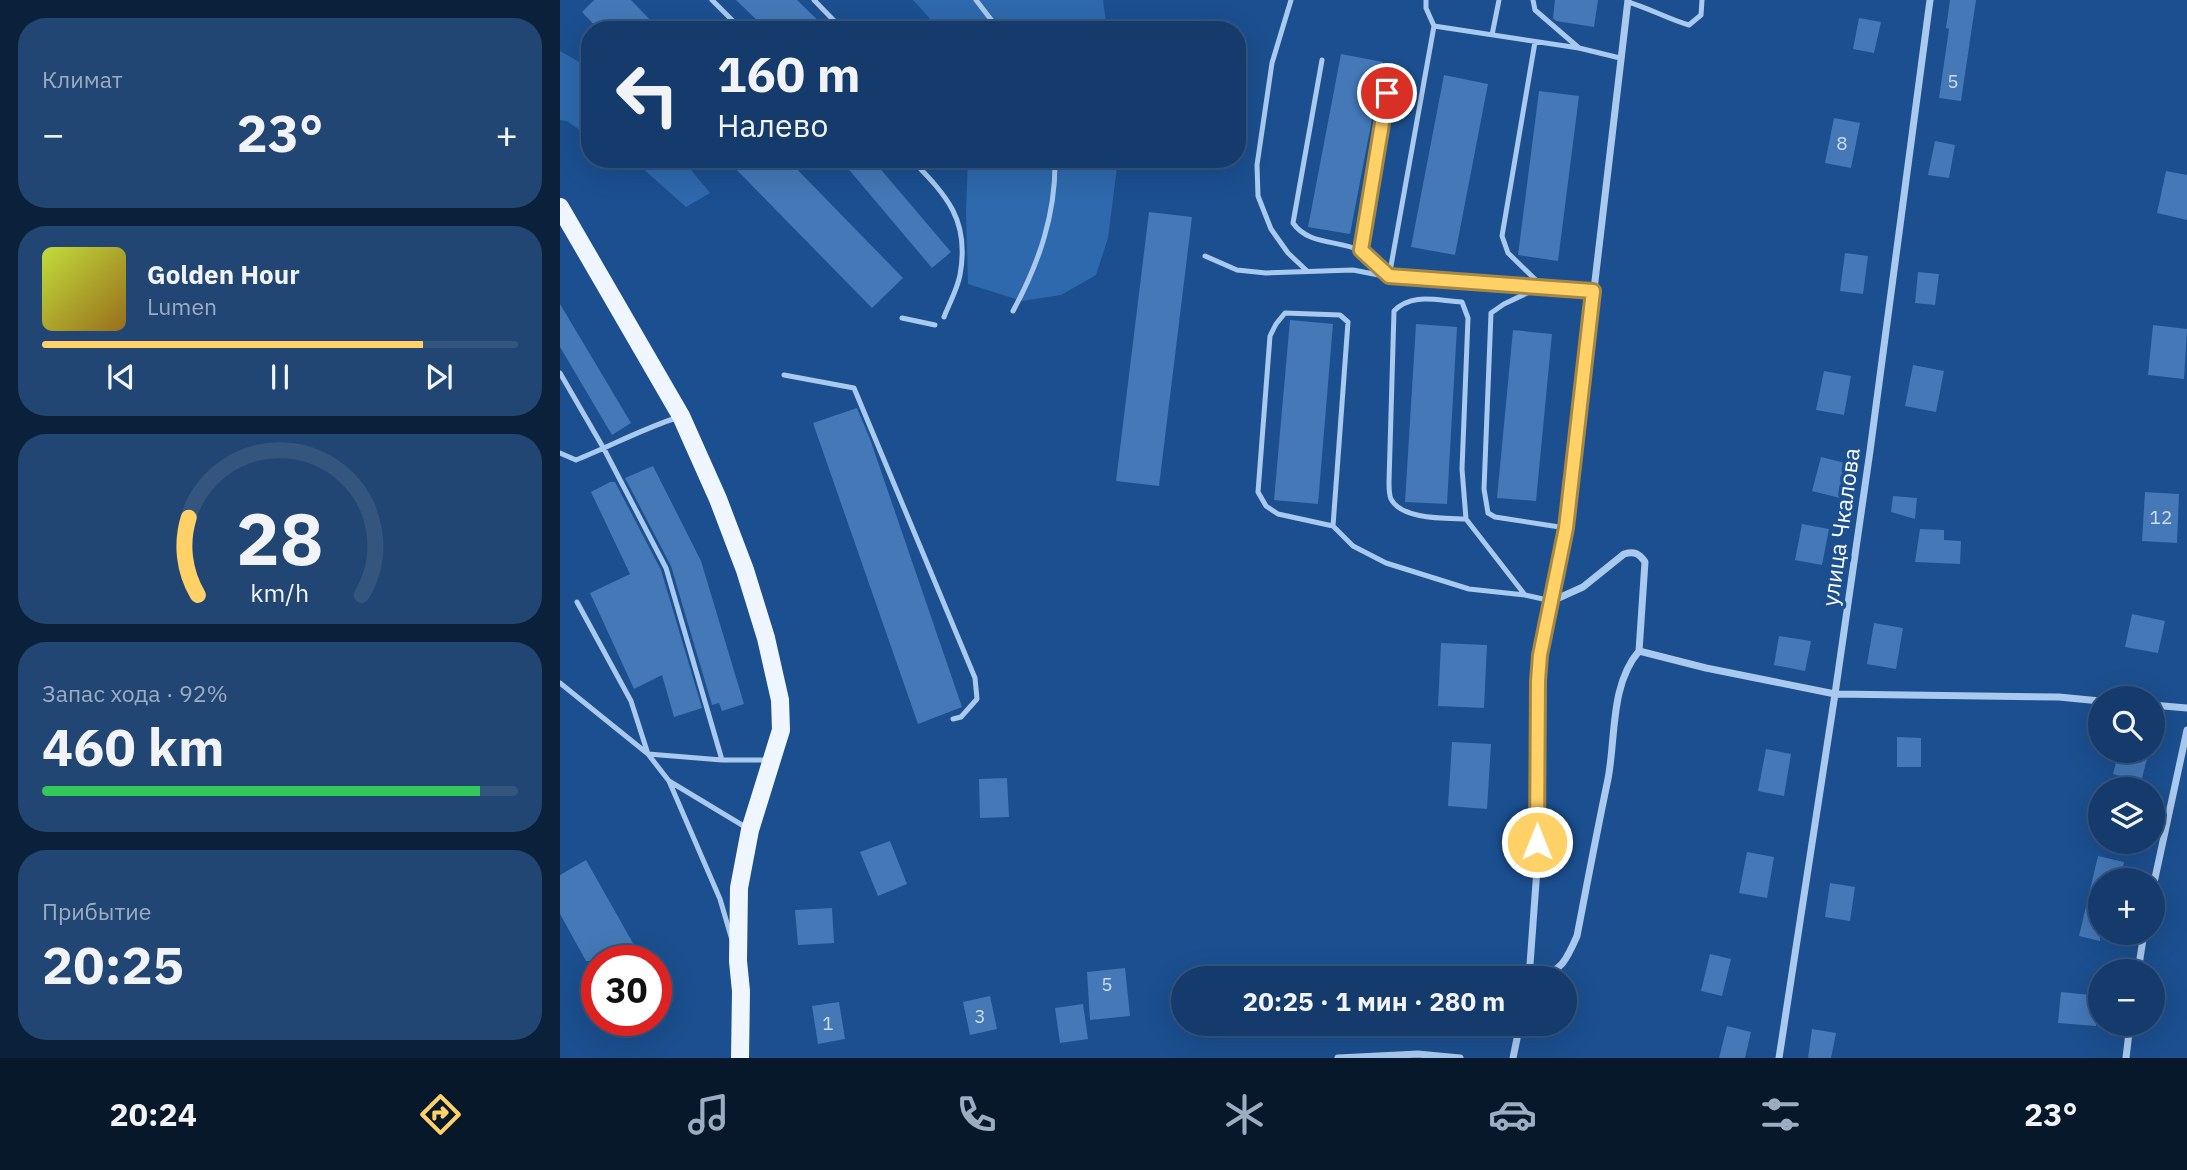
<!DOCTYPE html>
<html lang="ru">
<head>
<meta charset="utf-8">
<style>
  body { margin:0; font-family:"IBM Plex Sans",sans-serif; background:#214673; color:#f1f3f6; height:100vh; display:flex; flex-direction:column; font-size:26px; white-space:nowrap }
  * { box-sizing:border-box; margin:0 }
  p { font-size:23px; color:#9dadc1 }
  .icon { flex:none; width:38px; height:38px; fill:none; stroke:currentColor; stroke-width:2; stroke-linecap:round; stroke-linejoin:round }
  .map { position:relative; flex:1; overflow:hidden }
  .details { display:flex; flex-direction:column; gap:18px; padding:18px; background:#0b203b; width:560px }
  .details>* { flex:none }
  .top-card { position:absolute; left:21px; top:21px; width:665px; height:147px; border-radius:28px; box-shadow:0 7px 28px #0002,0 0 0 2px #33557e; background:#143b6b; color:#f1f3f6; overflow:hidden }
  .buttons { position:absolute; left:1528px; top:686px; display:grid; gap:14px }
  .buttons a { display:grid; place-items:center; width:77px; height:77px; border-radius:50%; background:#143b6b; box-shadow:0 7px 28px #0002,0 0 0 2px #33557e; font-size:35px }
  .speed { position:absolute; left:21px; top:945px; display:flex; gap:14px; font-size:35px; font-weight:700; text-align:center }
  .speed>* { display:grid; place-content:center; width:91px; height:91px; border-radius:50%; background:#143b6b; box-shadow:0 7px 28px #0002,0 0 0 2px #33557e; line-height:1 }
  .speed .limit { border:10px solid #d22; background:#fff; color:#111 }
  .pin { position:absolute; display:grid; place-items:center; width:60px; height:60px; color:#fff; margin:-30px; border:4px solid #fff; border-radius:50%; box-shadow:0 2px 7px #0007 }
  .me { position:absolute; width:77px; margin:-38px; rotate:0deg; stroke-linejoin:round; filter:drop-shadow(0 0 5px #0008) }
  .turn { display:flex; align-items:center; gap:24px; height:147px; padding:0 21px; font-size:32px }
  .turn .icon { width:91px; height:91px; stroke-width:2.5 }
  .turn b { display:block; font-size:49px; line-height:60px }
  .big { font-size:52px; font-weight:700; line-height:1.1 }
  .details .tile { flex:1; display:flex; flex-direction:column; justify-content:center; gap:10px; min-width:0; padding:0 24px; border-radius:28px; background:#214673 }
  .details .dial { align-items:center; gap:0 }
  .dial svg { height:182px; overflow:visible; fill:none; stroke:#33557e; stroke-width:7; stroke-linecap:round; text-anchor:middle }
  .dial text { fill:#f1f3f6; stroke:none }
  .song { display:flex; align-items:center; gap:21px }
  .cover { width:84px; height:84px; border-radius:10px; background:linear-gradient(135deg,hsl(70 70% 55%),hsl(40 70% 35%)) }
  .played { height:7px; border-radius:4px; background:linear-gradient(90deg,#ffd166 80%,#33557e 80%) }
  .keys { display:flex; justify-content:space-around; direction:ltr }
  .heat { display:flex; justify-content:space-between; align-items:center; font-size:38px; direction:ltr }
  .charge { height:10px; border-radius:5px; background:linear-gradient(90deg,#34c759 92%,#33557e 0) }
  .trip { position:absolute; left:611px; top:966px; width:406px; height:70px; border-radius:35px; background:#143b6b; box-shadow:0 7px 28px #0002,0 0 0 2px #33557e; font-weight:700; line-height:70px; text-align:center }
  .tab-bar { display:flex; height:112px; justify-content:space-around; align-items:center; background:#08182b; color:#9dadc1 }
  .tab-bar .icon { width:49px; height:49px }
  .tab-bar .current { color:#ffd166 }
  .tab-bar b { font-size:32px; color:#f1f3f6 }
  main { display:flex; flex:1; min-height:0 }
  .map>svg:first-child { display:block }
  .green { fill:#2e69ad }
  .building { fill:#4478b7 }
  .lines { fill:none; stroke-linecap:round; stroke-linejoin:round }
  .service { stroke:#a9c9ee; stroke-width:5 }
  .minor { stroke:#a9c9ee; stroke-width:7 }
  .primary { stroke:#f0f6ff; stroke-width:18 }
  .route-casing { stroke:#a68842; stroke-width:18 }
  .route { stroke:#ffd166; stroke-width:12 }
  .labels { text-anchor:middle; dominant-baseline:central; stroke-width:7; stroke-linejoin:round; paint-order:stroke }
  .number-label { font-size:19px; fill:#d0dded }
  .street-label { font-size:23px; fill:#fff; stroke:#1b4f8f }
</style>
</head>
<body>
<main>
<section class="details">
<div class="tile"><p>Климат</p>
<div class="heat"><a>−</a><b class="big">23°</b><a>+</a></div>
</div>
<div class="tile">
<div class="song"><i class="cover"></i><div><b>Golden Hour</b><p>Lumen</p></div></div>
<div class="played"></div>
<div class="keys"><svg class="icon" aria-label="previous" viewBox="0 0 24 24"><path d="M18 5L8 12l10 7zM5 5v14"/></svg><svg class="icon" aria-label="pause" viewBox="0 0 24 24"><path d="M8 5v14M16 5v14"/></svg><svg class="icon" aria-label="next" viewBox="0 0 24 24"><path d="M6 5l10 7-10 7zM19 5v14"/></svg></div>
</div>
<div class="tile dial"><svg viewBox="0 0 100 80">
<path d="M14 69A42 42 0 1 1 86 69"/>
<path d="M14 69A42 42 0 0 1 10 35" stroke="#ffd166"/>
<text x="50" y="56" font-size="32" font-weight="700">28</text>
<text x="50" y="72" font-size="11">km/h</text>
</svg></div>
<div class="tile"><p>Запас хода · 92%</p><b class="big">460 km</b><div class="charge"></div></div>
<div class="tile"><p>Прибытие</p><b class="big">20:25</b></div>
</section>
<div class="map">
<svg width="1627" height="1058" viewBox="0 0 1627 1058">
  <rect width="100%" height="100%" fill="#1b4f8f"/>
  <path class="green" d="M 353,0 L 543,0 L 547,30 L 375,30 L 373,22 Z
    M 0,51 L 30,68 L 30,137 L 7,121 L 0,120 Z
    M 72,159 L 122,159 L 150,193 L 126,207 Z
    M 408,159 L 558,159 L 548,238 L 536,275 L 501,295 L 462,301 L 408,284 L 406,211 Z"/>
  <path class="building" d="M 34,0 L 71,0 L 100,30 L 39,30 L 22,12 Z
    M 176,0 L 237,0 L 268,30 L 207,30 Z
    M 995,0 L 1038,0 L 1034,27 L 996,21 L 993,18 Z
    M 1390,0 L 1416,0 L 1401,101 L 1379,98 L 1389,29 L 1386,28 Z
    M 1299,18 L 1321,22 L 1314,53 L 1293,49 Z
    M 781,54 L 823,62 L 790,234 L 748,227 Z
    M 884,75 L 928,84 L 895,255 L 851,247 Z
    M 979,91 L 1019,96 L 998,261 L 958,255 Z
    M 1274,118 L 1300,123 L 1291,168 L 1265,163 Z
    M 1375,141 L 1395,145 L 1389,178 L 1368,175 Z
    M 166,159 L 227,159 L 343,278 L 312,308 Z
    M 280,159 L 312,159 L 391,252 L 372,268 Z
    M 1606,171 L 1627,175 L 1627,220 L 1597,213 Z
    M 589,212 L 632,217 L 599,486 L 556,481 Z
    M 1285,253 L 1308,256 L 1303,294 L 1280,291 Z
    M 1358,272 L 1379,274 L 1375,305 L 1355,303 Z
    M 0,304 L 71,423 L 52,435 L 0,347 Z
    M 730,320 L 773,324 L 758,504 L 714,500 Z
    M 856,324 L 897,327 L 887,504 L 845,502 Z
    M 1593,325 L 1627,329 L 1624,379 L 1588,375 Z
    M 953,330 L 992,334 L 976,501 L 937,498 Z
    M 1353,365 L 1384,371 L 1376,412 L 1345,406 Z
    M 1264,371 L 1291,376 L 1284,415 L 1256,410 Z
    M 297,408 L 310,439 L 402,707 L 358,724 L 253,423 Z
    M 1261,457 L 1289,464 L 1280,498 L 1252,491 Z
    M 93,466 L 141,561 L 184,704 L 162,711 L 159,703 L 152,705 L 111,566 L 65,478 Z
    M 50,482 L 55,482 L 101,570 L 142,708 L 114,717 L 102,675 L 74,689 L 30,593 L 70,574 L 31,492 Z
    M 1585,492 L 1619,494 L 1617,543 L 1582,541 Z
    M 1333,496 L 1357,498 L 1355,519 L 1331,512 Z
    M 1242,524 L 1269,529 L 1262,565 L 1235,560 Z
    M 1360,529 L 1384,530 L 1384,540 L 1401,541 L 1400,564 L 1355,562 Z
    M 1572,614 L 1605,621 L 1598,653 L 1565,647 Z
    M 1314,623 L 1343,628 L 1336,669 L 1307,664 Z
    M 1219,636 L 1251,641 L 1245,671 L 1214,665 Z
    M 881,643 L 927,645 L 924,708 L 878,706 Z
    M 1337,737 L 1361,738 L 1361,767 L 1337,767 Z
    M 892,742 L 931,744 L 927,809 L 888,806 Z
    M 1206,749 L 1231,754 L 1224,796 L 1198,791 Z
    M 1559,751 L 1589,751 L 1581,782 L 1553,774 Z
    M 447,778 L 449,817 L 420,818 L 419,779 Z
    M 330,841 L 347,884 L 318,896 L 300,852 Z
    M 1187,852 L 1214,857 L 1207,898 L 1179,893 Z
    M 1538,856 L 1564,862 L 1560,880 L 1540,880 L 1540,941 L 1519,936 Z
    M 26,860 L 83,961 L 26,961 L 0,914 L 0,875 Z
    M 1270,883 L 1295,887 L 1290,921 L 1265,917 Z
    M 272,908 L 274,943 L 238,945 L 235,910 Z
    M 1150,954 L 1171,959 L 1162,996 L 1141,991 Z
    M 565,968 L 570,1016 L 530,1020 L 527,972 Z
    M 1501,992 L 1540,996 L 1536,1026 L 1498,1023 Z
    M 430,996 L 437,1029 L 410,1035 L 403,1002 Z
    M 279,1002 L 285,1039 L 258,1044 L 252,1006 Z
    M 523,1004 L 528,1039 L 500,1043 L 495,1008 Z
    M 1167,1026 L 1191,1032 L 1185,1058 L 1159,1058 Z
    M 1252,1029 L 1276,1033 L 1271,1058 L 1248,1058 Z"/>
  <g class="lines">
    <path class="service" d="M 152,0 L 182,30
      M 254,0 L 283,30
      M 416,0 L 439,30
      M 731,0 L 712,63 L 697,165 L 698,196 L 711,229 L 728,253 L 747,271
      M 866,0 L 866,8 L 874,26
      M 973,0 L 975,10 L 1019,48
      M 1068,2 C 1089,8 1108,19 1129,25 L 1141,15 L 1142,0
      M 932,35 L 939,0
      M 975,42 L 942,236 L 948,253 L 982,286 L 1033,291
      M 762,60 L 733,223 C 748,245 778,240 799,250 C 810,255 820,268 829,277
      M 351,159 C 387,196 410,220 400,275 C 397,290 389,304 384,317
      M 801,250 L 831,66
      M 645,256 L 677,270 L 706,273 L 793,270 L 829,277 L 982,286
      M 829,277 L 874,26 L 1019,48 L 1060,58
      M 980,287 L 944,304 L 931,313 L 924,489 L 928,513 L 935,517 L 1006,528
      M 453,311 C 479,263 496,214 495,159
      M 342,318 L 375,325
      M 0,373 L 44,449 L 106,568 L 162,760
      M 224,375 L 294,388 L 415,678 L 417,699 L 401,717 L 393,719
      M 0,453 L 16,460 C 51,446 84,428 119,417
      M 906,519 L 902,469 L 908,318 L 902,302 C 878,301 852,292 834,311 L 829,482 C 829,487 829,495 831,499 C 842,520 886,518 906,519 L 965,595
      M 773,526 L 788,322 L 780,315 L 725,313 L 716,324 L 710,336 L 698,492 L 706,506 L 718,514 L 773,526 L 793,546 L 826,563 L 909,589 L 965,595 L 992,601
      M 17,602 L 71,701 L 88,754 L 162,760 L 207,760
      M 0,683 L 88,754 L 109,781 L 160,899 L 172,940
      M 109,781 L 187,828"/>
    <path class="minor" d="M 992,601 L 1023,587 L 1064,554 C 1074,551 1079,553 1085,562 L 1079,651 L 1146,668 L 1275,694 L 1499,697 L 1540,701
      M 1592,705 L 1627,708
      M 1592,892 L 1627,730
      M 1578,971 L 1584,933
      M 969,978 L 977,869 L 977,681 L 980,655 L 992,601 L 1006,528 L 1068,0
      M 977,978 C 1002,971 1007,959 1017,936 C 1027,884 1037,831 1048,779 C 1056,737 1050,685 1079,651
      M 778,1058 L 858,1054 L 900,1058
      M 953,1058 L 960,1024
      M 1219,1058 L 1275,694 L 1310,451 L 1370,0
      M 1566,1058 L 1570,1024"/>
    <path class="primary" d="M 0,207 L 121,416 L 158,499 L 185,570 L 206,638 L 220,700 L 221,730 L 190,830 L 179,888 L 178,961 L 181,991 L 180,1058"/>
  </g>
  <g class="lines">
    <defs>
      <path id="route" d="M 827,93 L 801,250 L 829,276 L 1033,291 L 1006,528 L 980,655 L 978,681 L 977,842"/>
    </defs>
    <use href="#route" class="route-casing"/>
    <use href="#route" class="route"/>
  </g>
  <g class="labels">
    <g class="number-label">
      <text x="1393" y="81">5</text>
      <text x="1282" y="143">8</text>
      <text x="1601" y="517">12</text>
      <text x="547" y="984">5</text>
      <text x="420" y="1016">3</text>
      <text x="268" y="1023">1</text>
    </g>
    <g class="street-label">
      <text transform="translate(1280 527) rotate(-82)">улица Чкалова</text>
    </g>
  </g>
</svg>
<div class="buttons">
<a><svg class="icon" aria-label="search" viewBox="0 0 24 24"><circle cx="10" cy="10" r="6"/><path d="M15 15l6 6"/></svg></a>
<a><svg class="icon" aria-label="layers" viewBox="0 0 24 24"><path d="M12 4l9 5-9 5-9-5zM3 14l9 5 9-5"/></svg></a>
<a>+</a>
<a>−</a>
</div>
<div class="speed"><div class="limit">30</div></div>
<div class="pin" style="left:827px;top:93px;background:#d93025"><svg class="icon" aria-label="arrive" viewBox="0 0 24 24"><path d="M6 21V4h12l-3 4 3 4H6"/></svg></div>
<svg class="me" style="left:977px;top:842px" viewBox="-20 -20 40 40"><circle r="17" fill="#ffd166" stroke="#fff" stroke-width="3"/><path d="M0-11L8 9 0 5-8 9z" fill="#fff"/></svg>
<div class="trip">20:25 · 1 мин · 280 m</div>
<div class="top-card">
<div class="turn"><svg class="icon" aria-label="left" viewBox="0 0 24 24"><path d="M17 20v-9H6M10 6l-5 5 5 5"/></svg><div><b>160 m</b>Налево</div></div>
</div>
</div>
</main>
<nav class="tab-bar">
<b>20:24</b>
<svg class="icon current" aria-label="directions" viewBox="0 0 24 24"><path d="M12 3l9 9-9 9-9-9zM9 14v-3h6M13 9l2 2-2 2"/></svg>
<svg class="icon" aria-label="music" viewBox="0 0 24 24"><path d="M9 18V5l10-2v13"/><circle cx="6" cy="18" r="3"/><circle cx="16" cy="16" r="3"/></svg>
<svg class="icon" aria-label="phone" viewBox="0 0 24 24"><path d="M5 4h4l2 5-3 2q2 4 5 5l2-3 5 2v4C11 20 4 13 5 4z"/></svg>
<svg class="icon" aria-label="climate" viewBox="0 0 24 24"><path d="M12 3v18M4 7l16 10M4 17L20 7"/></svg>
<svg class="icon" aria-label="car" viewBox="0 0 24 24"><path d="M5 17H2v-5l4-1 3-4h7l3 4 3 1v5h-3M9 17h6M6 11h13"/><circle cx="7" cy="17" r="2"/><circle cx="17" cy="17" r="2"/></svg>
<svg class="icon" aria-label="filters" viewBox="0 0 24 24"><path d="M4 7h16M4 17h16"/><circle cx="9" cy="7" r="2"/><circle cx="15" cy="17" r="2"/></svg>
<b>23°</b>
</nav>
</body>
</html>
